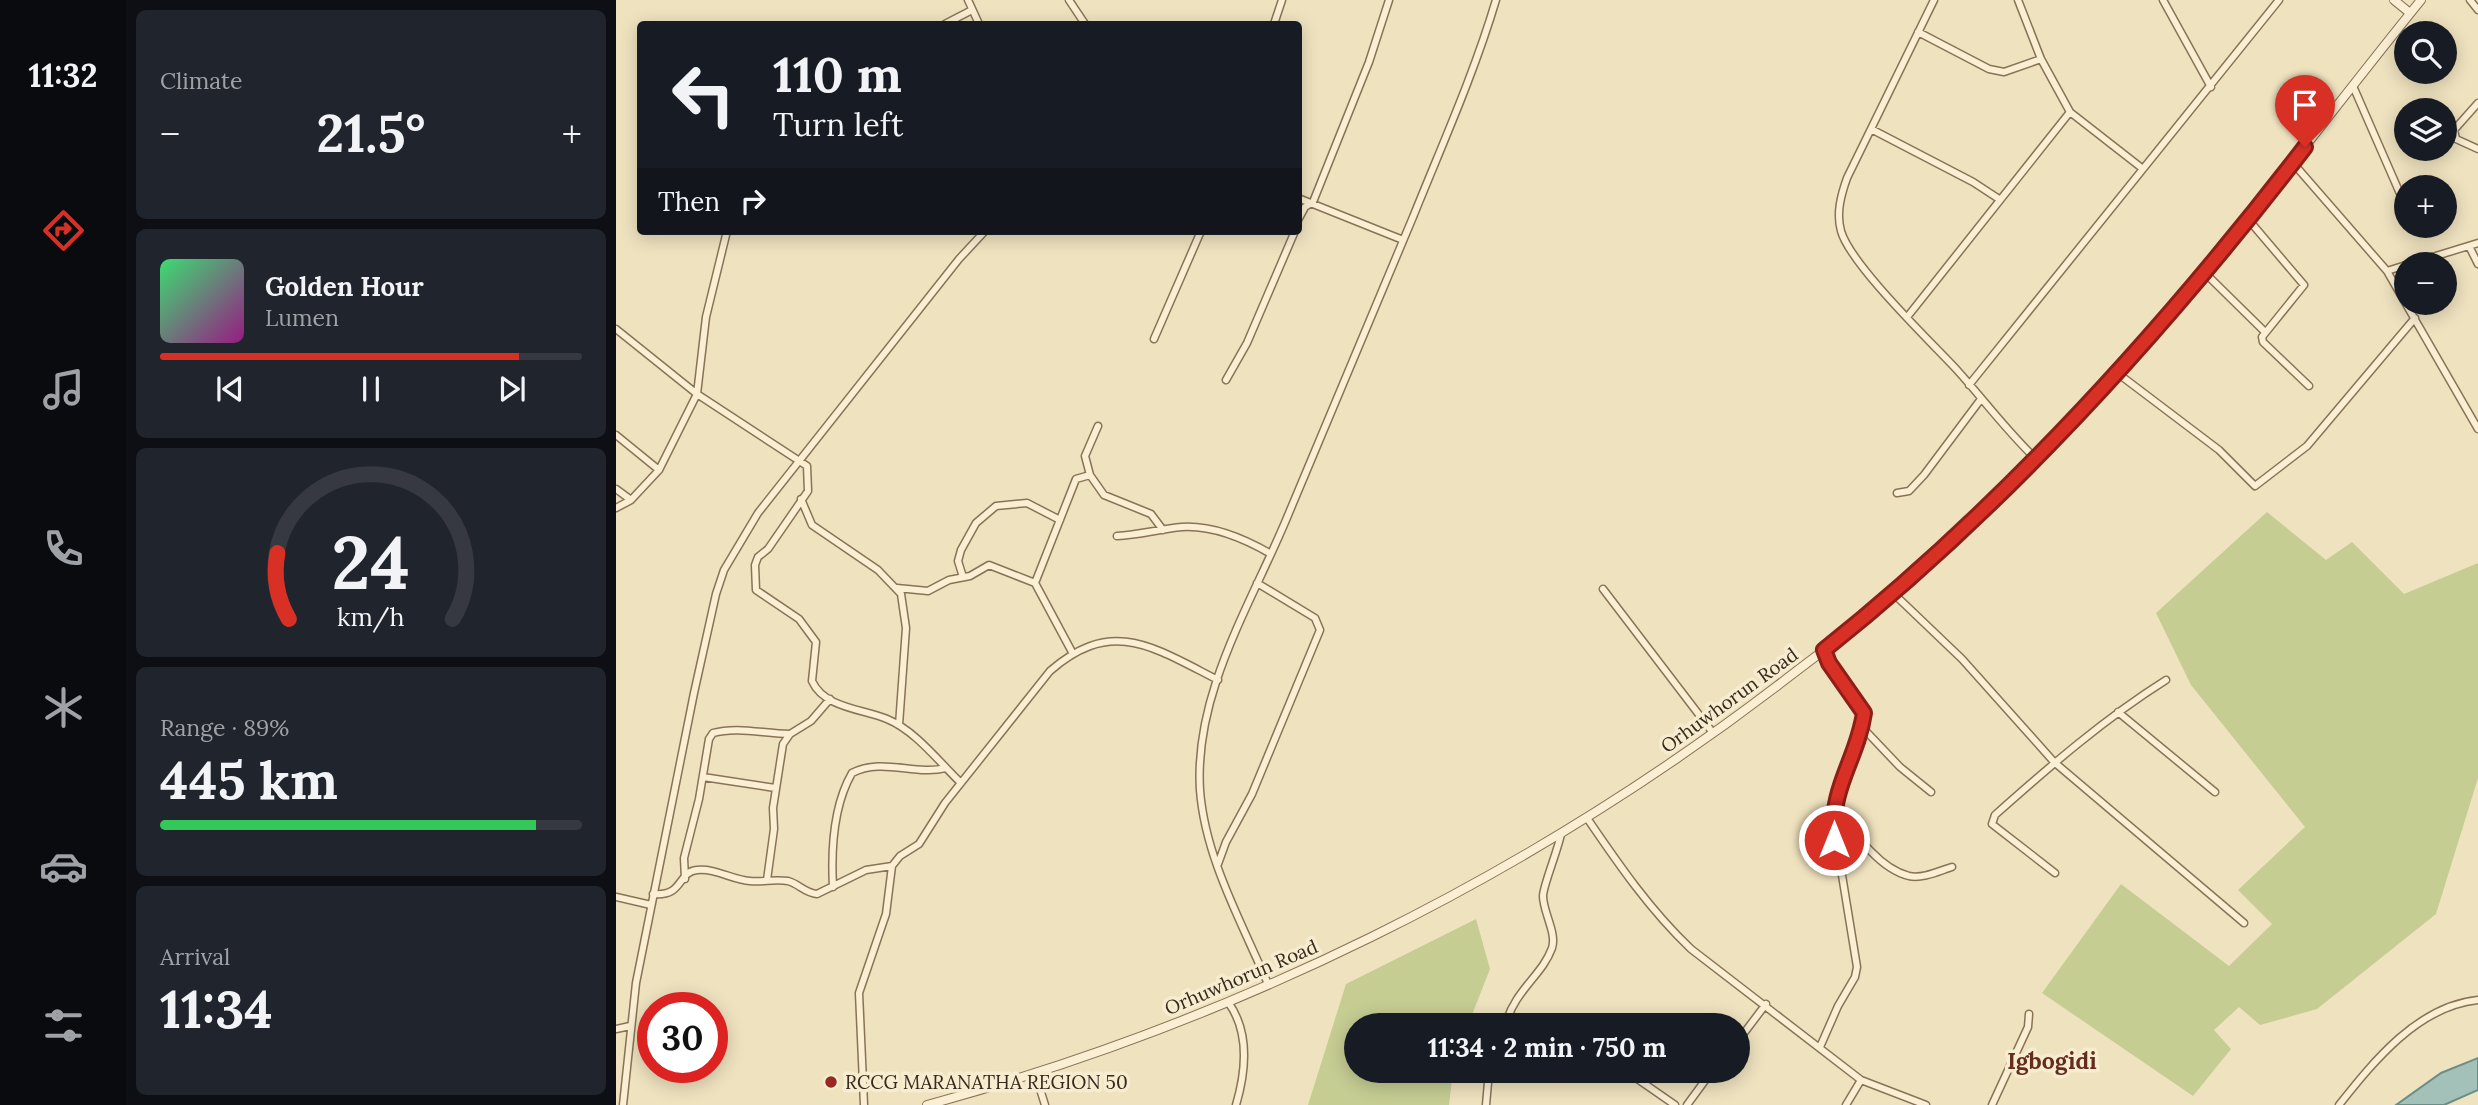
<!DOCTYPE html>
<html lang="en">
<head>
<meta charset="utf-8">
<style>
  body { margin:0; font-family:Lora,serif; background:#20242c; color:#f1f3f6; height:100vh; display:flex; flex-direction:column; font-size:26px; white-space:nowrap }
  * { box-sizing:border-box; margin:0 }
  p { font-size:23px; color:#9ea1a6 }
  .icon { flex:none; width:38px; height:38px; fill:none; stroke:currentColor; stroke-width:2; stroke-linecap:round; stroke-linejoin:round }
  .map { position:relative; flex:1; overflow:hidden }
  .drawer { display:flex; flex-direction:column; gap:10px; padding:10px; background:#0d0f14; width:490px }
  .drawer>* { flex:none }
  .top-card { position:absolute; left:21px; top:21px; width:665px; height:214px; border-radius:7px; box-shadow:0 4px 18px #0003; background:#171b24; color:#f1f3f6; overflow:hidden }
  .fabs { position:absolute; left:1778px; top:21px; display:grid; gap:14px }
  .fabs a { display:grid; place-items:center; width:63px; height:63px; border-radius:50%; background:#171b24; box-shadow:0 4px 18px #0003; font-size:35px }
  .speed { position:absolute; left:21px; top:992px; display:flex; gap:14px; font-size:35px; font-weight:700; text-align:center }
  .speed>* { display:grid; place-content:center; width:91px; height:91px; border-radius:50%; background:#171b24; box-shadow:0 4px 18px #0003; line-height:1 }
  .speed .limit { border:10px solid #d22; background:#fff; color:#111 }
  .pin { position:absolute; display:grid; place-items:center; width:60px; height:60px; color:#fff; margin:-72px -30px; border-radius:50% 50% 50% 0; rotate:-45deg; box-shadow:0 0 7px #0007 }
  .pin .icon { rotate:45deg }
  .me { position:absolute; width:77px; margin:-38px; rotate:0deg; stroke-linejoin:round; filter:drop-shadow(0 0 5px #0008) }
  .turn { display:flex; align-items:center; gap:24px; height:147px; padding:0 21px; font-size:32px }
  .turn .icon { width:91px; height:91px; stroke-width:2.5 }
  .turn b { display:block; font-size:49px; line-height:60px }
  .then { display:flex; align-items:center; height:66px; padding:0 21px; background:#0003; gap:14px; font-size:26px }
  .big { font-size:52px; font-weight:700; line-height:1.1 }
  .drawer .tile { flex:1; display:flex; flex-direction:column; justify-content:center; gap:10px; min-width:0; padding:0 24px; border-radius:10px; background:#20242c }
  .drawer .dial { align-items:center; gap:0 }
  .dial svg { height:182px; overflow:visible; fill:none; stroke:#363941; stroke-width:7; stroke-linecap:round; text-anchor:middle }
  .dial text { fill:#f1f3f6; stroke:none }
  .song { display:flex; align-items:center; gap:21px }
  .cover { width:84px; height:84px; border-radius:10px; background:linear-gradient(135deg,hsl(140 70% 55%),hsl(310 70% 35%)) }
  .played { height:7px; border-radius:4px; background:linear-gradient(90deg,#d93025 85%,#363941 85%) }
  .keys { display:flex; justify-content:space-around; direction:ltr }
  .heat { display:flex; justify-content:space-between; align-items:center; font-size:38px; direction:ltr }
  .charge { height:10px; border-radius:5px; background:linear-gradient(90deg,#34c759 89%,#363941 0) }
  .trip { position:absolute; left:728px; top:1013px; width:406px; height:70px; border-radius:35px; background:#171b24; box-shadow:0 4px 18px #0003; font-weight:700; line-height:70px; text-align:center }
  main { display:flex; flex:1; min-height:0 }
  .tab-bar { display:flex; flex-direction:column; width:126px; justify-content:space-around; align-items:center; background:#090b0e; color:#9ea1a6 }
  .tab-bar .icon { width:49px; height:49px }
  .tab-bar .on { color:#d93025 }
  .tab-bar b { font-size:32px; color:#f1f3f6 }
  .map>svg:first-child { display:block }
  .green { fill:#c5cd93 }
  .water { fill:#a3c1b9; stroke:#6a8f87; stroke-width:2 }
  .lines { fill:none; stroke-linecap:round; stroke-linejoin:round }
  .minor-casing { stroke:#887357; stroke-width:9 }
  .tertiary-casing { stroke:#887357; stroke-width:10 }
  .minor { stroke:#faefd3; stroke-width:6 }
  .tertiary { stroke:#faefd3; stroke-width:8 }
  .route-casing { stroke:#8d1f18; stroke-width:18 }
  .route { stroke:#d93025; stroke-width:12 }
  .poi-dot { fill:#992825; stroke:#f6eccf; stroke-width:2.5 }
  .labels { text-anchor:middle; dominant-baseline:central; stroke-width:7; stroke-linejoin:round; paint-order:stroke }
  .street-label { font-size:19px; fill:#372a1c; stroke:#f6eccf }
  .poi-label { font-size:19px; fill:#372a1c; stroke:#f6eccf; text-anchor:start }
  .quarter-label { font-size:23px; font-weight:bold; fill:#652c1a; stroke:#f6eccf }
</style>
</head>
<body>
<main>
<nav class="tab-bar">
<b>11:32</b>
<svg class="icon on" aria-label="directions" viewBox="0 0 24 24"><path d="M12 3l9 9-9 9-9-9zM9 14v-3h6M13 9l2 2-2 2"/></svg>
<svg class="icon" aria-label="music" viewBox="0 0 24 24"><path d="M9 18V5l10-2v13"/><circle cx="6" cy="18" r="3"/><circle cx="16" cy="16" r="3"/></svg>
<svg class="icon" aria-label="phone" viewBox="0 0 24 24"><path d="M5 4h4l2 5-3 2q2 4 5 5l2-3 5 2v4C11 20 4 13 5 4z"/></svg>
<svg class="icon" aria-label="climate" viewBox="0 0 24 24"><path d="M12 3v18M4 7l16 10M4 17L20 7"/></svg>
<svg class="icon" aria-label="car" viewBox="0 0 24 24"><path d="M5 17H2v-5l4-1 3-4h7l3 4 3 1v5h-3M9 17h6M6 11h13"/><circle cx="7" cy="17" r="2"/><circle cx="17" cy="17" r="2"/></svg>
<svg class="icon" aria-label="filters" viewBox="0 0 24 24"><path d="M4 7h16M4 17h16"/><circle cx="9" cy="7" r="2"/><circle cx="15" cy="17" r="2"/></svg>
</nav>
<section class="drawer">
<div class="tile"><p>Climate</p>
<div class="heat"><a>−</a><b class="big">21.5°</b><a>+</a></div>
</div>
<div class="tile">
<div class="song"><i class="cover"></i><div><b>Golden Hour</b><p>Lumen</p></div></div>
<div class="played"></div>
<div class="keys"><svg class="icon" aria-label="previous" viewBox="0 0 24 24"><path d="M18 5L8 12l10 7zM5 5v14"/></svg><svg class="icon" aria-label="pause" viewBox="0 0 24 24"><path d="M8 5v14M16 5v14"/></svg><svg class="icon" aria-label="next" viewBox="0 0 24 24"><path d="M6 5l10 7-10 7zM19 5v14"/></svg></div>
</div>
<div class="tile dial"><svg viewBox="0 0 100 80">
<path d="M14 69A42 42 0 1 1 86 69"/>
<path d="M14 69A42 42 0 0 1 9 40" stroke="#d93025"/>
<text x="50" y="56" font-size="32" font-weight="700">24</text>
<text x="50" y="72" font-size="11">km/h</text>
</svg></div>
<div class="tile"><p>Range · 89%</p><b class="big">445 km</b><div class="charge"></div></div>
<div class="tile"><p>Arrival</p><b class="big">11:34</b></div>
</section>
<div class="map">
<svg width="1862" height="1105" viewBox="0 0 1862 1105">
  <rect width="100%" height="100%" fill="#efe2bf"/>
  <path class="green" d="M 1651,512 L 1710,560 L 1736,542 L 1788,594 L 1862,563 L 1862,778 L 1820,914 L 1701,1009 L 1644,1025 L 1623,1007 L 1598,1030 L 1615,1049 L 1577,1096 L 1426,993 L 1505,884 L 1613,966 L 1656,924 L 1622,890 L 1689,827 L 1575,685 L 1540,613 Z
    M 860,919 L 874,969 L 852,1025 L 740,1026 L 740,1071 L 837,1071 L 833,1105 L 692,1105 L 730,984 Z"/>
  <path class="water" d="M 1862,1058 L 1862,1090 L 1828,1105 L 1780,1105 L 1825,1073 Z"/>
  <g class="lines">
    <defs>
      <path id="minor" d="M 352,0 L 363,24
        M 453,0 L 469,24
        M 1318,0 L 1231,178 C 1225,195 1220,213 1225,231 C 1234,264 1314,341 1341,370 C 1368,400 1389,429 1419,458
        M 1402,0 L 1425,59 L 1454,112 L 1527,169
        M 1547,0 L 1595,87
        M 1854,0 L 1862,10
        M 329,24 L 356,10
        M 658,24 L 666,0
        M 1302,32 L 1373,69 L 1388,72 L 1425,59
        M 1737,86 L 1789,205
        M 1862,103 L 1838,130 L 1840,139 L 1862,149
        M 1255,129 L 1357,182 L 1383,199
        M 1677,163 L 1771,271 L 1862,429
        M 682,198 L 787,240
        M 1631,218 L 1688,285 L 1646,337 L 1647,342 L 1693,386
        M 682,220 L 689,207 L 697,202 L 753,62 L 773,0
        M 1853,246 L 1862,264
        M 1794,264 L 1862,243
        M 1587,271 L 1649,332
        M 1771,271 L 1790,265
        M 1292,316 L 1454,112
        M 0,329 L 81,394 L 191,466 L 192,491 L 152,549 L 142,557 L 139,565 L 140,590 L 183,619 L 200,642 L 196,681 C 208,708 247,709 271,719 C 300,731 323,762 345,783
        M 538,339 L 585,231
        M 1500,372 L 1603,450 L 1639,486 L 1691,446 L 1799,318
        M 610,380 L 631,343 L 679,231
        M 1353,385 L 1663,0
        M 482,426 L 469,456 L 474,475 L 488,495 L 535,514 L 547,530
        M 0,435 L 43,470
        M 0,489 L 15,500
        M 1281,493 L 1293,491 L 1308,475 L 1365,399
        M 185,499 L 196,525 L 262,570 L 285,594 L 290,628 L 283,725
        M 0,508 L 15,500 L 43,470 L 81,394 L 90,317 L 111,231
        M 501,536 C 523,535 544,529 566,527 C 598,525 629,539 655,554
        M 347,577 L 342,561 L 345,550 L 360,523 L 380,506 L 411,503 L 444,520
        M 419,583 L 460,479 L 474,475
        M 281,588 L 312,591 L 333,580 L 354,576 L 373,565 L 419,583 L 456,652
        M 987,589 L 1097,733
        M 1278,594 L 1346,659 L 1438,762 L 1628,923
        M 1502,712 L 1599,792
        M 1246,727 L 1284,767 L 1315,792
        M 87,777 L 159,788
        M 1219,805 C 1237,830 1261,868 1293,876 C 1307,879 1323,871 1336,867
        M 971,818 C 1003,865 1034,910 1075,949 L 1245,1080 L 1310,1105
        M 602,864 L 610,842 L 636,794 L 704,630 L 699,618 L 641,583
        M 1439,873 L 1376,824 L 1379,815 C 1433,767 1488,719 1550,680
        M 69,879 L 68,858 L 83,799 L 93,739 L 97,733 C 122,726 148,734 174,734
        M 151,880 L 158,829 L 157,808 L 167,744 L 174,734 L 195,721 L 214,699
        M 217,887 C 215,850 217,806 236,773 C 266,757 299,776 330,768
        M 37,894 C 68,897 61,872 81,870 C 100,868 116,880 134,881 C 147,882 159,879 172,881 C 183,884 189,893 201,894 L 250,870 L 276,866
        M 0,897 L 35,905
        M 652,984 C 626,923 589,858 584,790 C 578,694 634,606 670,520 C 713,419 755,318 797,217 C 826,145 858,74 880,0
        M 612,1002 C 634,1032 630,1071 620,1105
        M 889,1026 C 899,989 926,976 936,948 C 941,933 927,912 927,896 C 927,886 942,850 945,834
        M 0,1029 L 14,1026
        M 1122,1041 L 1150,1004
        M 1204,1047 L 1222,1006 L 1239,977 L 1241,967 L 1217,820 L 1221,793 L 1246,727 L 1249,713 L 1213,663 L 1208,650
        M 1010,1071 L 1059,1105
        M 419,1073 L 429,1105
        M 7,1105 L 20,983 L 78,693 L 100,594 L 108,570 L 142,513 L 343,259 L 369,231
        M 248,1105 L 243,993 L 270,914 L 276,866 L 284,856 L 303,844 L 329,803 L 434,671 C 496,617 537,647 602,680
        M 870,1105 L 873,1071
        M 1071,1105 L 1096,1071
        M 1230,1105 L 1245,1080
        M 1376,1105 L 1412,1027 L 1413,1014
        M 1723,1105 C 1758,1061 1802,1006 1862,1000"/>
      <path id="tertiary" d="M 1778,0 L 1794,13
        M 311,1105 C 617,1022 908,879 1161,686 C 1201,655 1243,625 1281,592 C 1349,530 1415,464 1478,398 C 1596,273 1697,133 1805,0"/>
    </defs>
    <use href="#minor" class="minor-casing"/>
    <use href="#tertiary" class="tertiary-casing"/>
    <use href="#minor" class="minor"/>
    <use href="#tertiary" class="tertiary"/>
  </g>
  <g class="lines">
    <defs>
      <path id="route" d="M 1218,840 C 1214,786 1241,760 1248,713 L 1213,663 L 1208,650 C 1389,506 1548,330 1689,147"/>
    </defs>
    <use href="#route" class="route-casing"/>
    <use href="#route" class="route"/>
  </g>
  <circle class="poi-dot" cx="215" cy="1082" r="7"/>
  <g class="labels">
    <g class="street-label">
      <text transform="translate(1113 700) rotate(-36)">Orhuwhorun Road</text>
      <text transform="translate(625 977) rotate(-23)">Orhuwhorun Road</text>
    </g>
    <g class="poi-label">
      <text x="229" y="1082">RCCG MARANATHA REGION 50</text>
    </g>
    <g class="quarter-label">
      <text x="1436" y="1060">Igbogidi</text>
    </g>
  </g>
</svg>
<div class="fabs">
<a><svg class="icon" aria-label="search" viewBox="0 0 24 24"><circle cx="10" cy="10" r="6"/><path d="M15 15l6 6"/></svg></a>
<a><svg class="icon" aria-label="layers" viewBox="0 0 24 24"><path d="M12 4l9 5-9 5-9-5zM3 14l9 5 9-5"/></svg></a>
<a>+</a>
<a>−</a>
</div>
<div class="speed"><div class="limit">30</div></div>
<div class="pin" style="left:1689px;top:147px;background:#d93025"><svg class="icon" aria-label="arrive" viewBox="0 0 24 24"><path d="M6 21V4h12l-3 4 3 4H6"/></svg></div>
<svg class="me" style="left:1218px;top:840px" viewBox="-20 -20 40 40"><circle r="17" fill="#d93025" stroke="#fff" stroke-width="3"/><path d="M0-11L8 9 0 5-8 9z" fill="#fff"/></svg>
<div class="trip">11:34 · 2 min · 750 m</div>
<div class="top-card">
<div class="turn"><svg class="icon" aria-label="left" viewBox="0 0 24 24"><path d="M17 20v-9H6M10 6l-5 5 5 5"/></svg><div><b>110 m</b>Turn left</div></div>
<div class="then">Then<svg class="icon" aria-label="right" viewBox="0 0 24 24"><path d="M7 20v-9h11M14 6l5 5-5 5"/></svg></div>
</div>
</div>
</main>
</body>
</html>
